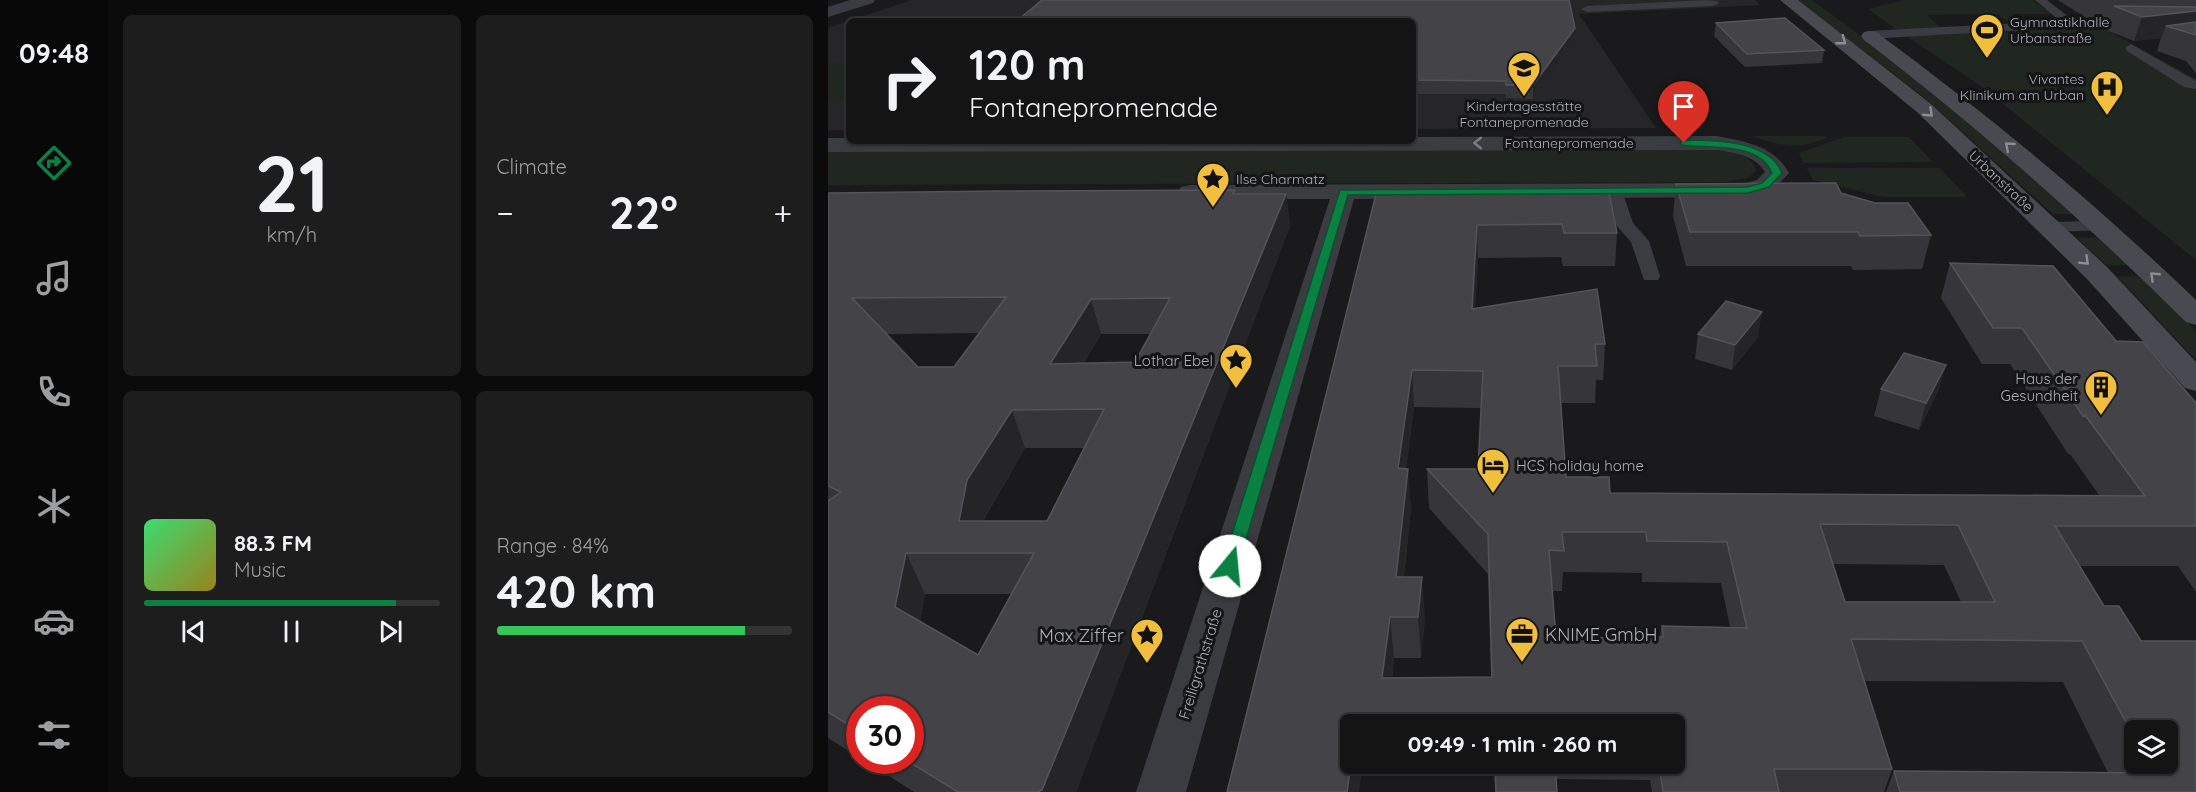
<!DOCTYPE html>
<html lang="en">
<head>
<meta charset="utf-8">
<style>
  body { margin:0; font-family:Quicksand,sans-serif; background:#1d1d1e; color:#f1f3f6; height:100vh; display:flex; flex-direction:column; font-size:22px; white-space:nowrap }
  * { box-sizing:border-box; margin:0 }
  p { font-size:20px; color:#9d9ea0 }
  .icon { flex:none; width:33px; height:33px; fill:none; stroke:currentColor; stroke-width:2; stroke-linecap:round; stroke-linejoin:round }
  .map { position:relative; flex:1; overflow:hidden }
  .panel { display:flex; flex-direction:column; gap:15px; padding:15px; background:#0b0b0c; width:720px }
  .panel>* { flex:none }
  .top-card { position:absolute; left:18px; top:18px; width:570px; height:126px; border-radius:9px; box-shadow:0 2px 4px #0004,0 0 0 2px #333334; background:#141415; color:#f1f3f6; overflow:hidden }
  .fabs { position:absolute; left:1296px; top:720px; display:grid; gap:12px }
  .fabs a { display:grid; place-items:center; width:54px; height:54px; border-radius:9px; background:#141415; box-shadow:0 2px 4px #0004,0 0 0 2px #333334; font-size:30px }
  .speed { position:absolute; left:18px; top:696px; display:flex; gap:12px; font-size:30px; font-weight:700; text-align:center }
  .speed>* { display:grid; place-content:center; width:78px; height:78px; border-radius:50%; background:#141415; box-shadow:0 2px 4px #0004,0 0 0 2px #333334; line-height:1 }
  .speed .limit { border:9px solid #d22; background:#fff; color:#111 }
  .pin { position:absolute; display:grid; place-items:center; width:51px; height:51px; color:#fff; margin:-62px -26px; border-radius:50% 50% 50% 0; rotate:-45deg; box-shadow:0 0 6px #0007 }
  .pin .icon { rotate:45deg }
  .me { position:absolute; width:66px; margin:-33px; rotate:17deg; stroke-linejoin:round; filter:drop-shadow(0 0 4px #0008) }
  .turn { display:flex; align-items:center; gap:21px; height:126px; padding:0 24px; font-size:27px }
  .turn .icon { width:78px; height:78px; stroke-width:2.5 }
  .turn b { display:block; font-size:42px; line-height:51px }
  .big { font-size:45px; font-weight:700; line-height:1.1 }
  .panel .widget { flex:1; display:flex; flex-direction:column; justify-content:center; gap:9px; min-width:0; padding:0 21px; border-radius:9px; background:#1d1d1e }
  .panel .dial { align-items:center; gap:0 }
  .dial b { font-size:78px; line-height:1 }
  .song { display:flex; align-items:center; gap:18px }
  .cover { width:72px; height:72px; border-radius:9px; background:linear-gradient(135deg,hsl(140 70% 55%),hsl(50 70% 35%)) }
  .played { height:6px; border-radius:3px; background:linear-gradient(90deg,#0b8043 85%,#333334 85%) }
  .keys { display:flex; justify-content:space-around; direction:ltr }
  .heat { display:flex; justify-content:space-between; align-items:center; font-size:33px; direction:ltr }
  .charge { height:9px; border-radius:4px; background:linear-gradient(90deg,#34c759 84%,#333334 0) }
  .panel .tiles { flex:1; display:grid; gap:15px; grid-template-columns:repeat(2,1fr) }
  .trip { position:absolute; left:512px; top:714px; width:345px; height:60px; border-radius:9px; background:#141415; box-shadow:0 2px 4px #0004,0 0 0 2px #333334; font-weight:700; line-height:60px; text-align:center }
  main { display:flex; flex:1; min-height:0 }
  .menu { display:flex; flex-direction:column; width:108px; justify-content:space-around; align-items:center; background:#080808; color:#9d9ea0 }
  .menu .icon { width:42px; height:42px }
  .menu .on { color:#0b8043 }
  .menu b { font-size:27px; color:#f1f3f6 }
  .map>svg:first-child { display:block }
  .built { fill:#262629 }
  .green { fill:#202721 }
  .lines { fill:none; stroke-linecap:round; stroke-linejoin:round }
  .lane { fill:#3b3c41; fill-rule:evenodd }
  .street { fill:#3b3c41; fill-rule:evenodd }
  .secondary { fill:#494a51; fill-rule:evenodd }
  .wall { fill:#36363a; fill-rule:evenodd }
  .shaded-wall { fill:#252528 }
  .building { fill:#434348; stroke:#53545a; stroke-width:1.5; fill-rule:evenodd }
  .oneway { stroke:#8a8c96 }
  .oneway2 { stroke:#7a7c84 }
  .route { fill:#0b8043; stroke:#07532c; stroke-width:1.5 }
  .labels { text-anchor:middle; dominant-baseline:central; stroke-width:6; stroke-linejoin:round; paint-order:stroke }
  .far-poi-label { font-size:14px; fill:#adb0bb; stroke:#151517; text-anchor:start }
  .far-street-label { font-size:14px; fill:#adb0bb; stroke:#151517 }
  .poi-label { font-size:15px; fill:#adb0bb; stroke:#151517; text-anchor:end }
  .street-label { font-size:15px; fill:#adb0bb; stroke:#151517 }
  .near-poi-label { font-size:18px; fill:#adb0bb; stroke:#151517; text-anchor:start }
</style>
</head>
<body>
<main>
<nav class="menu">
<b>09:48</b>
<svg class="icon on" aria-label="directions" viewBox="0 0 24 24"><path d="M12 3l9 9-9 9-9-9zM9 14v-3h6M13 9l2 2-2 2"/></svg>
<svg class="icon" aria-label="music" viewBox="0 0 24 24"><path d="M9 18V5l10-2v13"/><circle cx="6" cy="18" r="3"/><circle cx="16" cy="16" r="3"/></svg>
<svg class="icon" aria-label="phone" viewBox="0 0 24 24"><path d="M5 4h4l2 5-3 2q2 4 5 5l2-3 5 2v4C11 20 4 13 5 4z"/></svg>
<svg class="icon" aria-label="climate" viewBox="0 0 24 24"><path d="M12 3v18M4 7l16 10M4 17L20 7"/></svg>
<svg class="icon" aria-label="car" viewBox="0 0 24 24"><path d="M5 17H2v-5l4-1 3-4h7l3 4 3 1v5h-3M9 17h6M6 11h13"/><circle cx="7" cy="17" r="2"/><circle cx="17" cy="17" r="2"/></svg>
<svg class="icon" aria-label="filters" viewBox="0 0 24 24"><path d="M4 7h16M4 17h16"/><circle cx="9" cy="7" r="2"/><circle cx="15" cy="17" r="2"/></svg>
</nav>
<section class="panel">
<div class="tiles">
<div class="widget dial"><b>21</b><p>km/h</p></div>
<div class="widget"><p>Climate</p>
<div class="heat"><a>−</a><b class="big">22°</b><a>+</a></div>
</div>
<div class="widget">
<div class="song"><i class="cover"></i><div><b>88.3 FM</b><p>Music</p></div></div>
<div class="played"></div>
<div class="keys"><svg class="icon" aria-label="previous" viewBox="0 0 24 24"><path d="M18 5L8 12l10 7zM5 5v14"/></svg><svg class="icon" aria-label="pause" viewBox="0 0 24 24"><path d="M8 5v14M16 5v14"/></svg><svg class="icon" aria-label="next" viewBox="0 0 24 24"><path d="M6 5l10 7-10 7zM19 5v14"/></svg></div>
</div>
<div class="widget"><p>Range · 84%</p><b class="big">420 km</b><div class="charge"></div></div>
</div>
</section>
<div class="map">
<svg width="1368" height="792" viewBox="0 0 1368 792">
  <rect width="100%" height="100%" fill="#1a1a1c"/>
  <path class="built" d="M 84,0 L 927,0 L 932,5 L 751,14 L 828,128 L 585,129 L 585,21 L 21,21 Z
    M 21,21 L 21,130 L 0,130 L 0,28 Z"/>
  <path class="green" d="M 969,0 L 984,0 L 1095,82 L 1245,214 L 1225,214 L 1098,99 Z
    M 1077,0 L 1204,0 L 1224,14 L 1185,14 L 1193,21 L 1180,22 L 1169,14 L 1099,15 L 1113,28 L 1071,31 L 1040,9 Z
    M 1269,25 L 1368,79 L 1368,260 L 1153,86 L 1078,36 Z
    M 0,63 L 21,63 L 21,102 L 0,102 Z
    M 923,136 L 995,136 L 1000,137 C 969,151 954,146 923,136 Z
    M 1016,137 L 1081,137 L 1105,162 L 976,163 L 971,153 Z
    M 886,150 C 900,152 925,153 928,171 L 920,178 L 897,182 L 0,185 L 0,152 Z
    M 979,168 L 1112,168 L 1139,197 L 1056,197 L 985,180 Z
    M 1271,237 L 1302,265 L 1278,265 L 1249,238 Z
    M 1314,276 L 1368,331 L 1368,360 L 1290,277 Z"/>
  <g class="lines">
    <path class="lane" d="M 878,0 L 889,1 L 891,3 L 885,6 L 759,12 L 753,9 L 759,6 Z
      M 1207,0 L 1219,0 L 1246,21 L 1368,21 L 1368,29 L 1243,27 L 1040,39 L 1034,35 L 1040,31 L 1232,21 Z
      M 1303,44 L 1368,81 L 1368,89 L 1356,87 L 1299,51 L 1297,48 Z
      M 786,186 L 794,191 L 805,223 L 821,241 L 832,276 L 830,280 L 816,280 L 803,242 L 788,225 L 778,191 Z
      M 1272,221 L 1278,222 L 1281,226 L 1278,230 L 1222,232 L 1216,231 L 1213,227 L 1216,223 L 1222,222 Z"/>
    <path class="street" d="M 22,0 L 47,0 L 45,3 L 0,17 L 0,7 Z
      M 889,136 C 918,142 945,145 961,173 L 945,190 L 920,197 L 526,199 L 358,792 L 308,792 L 502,199 L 362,199 L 353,197 L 350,192 L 353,187 L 362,185 L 919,183 L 929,180 L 937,172 C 927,155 906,153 889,150 L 0,152 L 0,138 L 21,138 L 21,141 L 585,141 L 585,137 Z"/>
    <path class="secondary" d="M 952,0 L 970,0 L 1103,104 L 1279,267 L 1368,362 L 1368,391 L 1357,388 L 1259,279 L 1089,112 Z
      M 1042,31 L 1048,32 C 1161,115 1267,203 1368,300 L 1368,325 L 1358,322 C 1256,221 1150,127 1036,40 L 1033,36 L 1036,32 Z"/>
  </g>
  <path class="wall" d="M 1230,0 L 1368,0 L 1368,73 L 1358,61 L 1329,51 L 1333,38 L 1306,41 L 1278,30 L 1281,19 L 1260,19 Z
    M 585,21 L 747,28 L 746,41 L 705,99 L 678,98 L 678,94 L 585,94 Z
    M 888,23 L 996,50 L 994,63 L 917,67 L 886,36 Z
    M 848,184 L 1013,193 L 1103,235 L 1094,269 L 1025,270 L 1023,266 L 858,266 L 845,216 Z
    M 0,193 L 458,194 L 462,226 L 248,792 L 86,792 L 36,760 L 82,760 L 32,710 L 32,758 L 0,738 ZM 151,333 L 126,367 L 90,367 L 58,334 ZM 273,334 L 323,334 L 307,362 L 256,363 ZM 197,448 L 256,448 L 219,521 L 155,521 ZM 97,594 L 183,594 L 150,655 L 92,621 Z
    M 548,194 L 789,233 L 787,266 L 735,266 L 733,257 L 650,258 L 647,308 L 777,344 L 775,380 L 768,380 L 767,403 L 733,403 L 738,477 L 782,493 L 1271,495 L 1242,454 L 1240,454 L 1182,364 L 1154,364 L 1113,298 L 1122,263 L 1288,341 L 1368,403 L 1368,592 L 1350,566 L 1252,566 L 1368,792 L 1058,792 L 1066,771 L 1280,773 L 1235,682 L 1036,681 L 1064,769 L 1056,792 L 824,792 L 822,780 L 728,779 L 729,792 L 667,792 L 666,770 L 534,770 L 399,792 ZM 586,407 L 653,408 L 650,469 L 599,469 L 601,508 L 660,574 L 663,677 L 564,678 L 566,658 L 593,658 L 597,617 L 576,577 L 583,508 L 578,469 ZM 1005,564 L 1116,565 L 1133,602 L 1017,602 ZM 735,572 L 814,573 L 814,582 L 893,583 L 902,627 L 834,626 L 832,637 L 728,638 L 724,591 L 734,591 ZM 522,724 L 846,724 L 846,764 L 522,764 ZM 1306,730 L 1340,764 L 1306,764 Z
    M 870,334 L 930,337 L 904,370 L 867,359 Z
    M 1118,365 L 1110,391 L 1091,430 L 1046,416 L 1053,389 Z"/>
  <path class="shaded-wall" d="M 1368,11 L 1368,34 L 1338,26 L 1333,38 L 1306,41 L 1314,17 Z
    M 747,28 L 746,41 L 705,99 L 705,85 Z
    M 458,194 L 462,226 L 248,792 L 210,792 Z
    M 649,225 L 650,258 L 645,345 L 644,309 Z
    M 263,299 L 273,334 L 234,401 L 222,364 Z
    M 934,312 L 930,337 L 904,370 L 907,345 Z
    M 1118,365 L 1110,391 L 1091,430 L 1098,403 Z
    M 584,370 L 586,407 L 573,508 L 570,468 Z
    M 184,410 L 197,448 L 155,520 L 149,553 L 131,521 L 139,480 Z
    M 580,469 L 583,508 L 571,618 L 568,577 Z
    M 78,553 L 97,594 L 87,648 L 67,607 Z
    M 594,577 L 597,617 L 593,658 L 590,617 Z
    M 562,617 L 566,658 L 559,720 L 554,678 Z
    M 523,764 L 533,764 L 534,770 L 531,792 L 519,792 Z"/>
  <path class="building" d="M 214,0 L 741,0 L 747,28 L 705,85 L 678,85 L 678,81 L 585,80 L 585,47 L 587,42 L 585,42 L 585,21 L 189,21 Z
    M 1286,6 L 1368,7 L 1368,11 L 1314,17 Z
    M 957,18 L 996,50 L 919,54 L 888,23 Z
    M 1368,22 L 1368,35 L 1338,26 Z
    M 1008,183 L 1013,193 L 1047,203 L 1080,203 L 1103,235 L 1032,236 L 1030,232 L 862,232 L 848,184 Z
    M 407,190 L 405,194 L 458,194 L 214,790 L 210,792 L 130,792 L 78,760 L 82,760 L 82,710 L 32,710 L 32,732 L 0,712 L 0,501 L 13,492 L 0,486 L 0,193 L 174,191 ZM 178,297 L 126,367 L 90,367 L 24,298 ZM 342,298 L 307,362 L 222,364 L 263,299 ZM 276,409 L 219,521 L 131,521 L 139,480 L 184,410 ZM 78,553 L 206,553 L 150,655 L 67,607 Z
    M 781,193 L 789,233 L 736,233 L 734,224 L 649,225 L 644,309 L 769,289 L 777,344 L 767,344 L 769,366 L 730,366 L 738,477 L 781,477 L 782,493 L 1317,496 L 1257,415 L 1255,416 L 1194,328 L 1165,328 L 1122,263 L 1225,266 L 1288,341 L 1315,342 L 1368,403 L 1368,526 L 1227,526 L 1276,606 L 1291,606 L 1313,641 L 1368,641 L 1368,792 L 1072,792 L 1066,771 L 1326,773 L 1321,764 L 1340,764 L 1340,730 L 1306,730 L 1306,737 L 1254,641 L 1023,639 L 1064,769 L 946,769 L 951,792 L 835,792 L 831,764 L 846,764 L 846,724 L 522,724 L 522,764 L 523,764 L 519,792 L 399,792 L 548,194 ZM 584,370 L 655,371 L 650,469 L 599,469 L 660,534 L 664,677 L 554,678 L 562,617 L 590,617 L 594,577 L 568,577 L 580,469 L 570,468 ZM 992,524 L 1130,525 L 1167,602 L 1017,602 ZM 734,532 L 818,532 L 819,541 L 899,542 L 919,628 L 834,626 L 835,637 L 728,638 L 721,550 L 736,551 Z
    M 898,301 L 934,312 L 907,345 L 870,334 Z
    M 1076,353 L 1118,365 L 1098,403 L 1053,389 Z
    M 667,764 L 727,764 L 729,792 L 668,792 Z"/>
  <defs><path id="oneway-chevron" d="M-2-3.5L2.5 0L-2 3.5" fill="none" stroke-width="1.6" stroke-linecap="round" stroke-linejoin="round" transform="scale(1.5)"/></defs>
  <g class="oneway">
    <use href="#oneway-chevron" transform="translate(1014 41) rotate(38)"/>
    <use href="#oneway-chevron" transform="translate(1101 113) rotate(43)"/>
    <use href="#oneway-chevron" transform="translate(1181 146) rotate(-139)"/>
    <use href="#oneway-chevron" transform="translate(1257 261) rotate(44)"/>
    <use href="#oneway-chevron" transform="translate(1326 276) rotate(-136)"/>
  </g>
  <use class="oneway2" href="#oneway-chevron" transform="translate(650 143) rotate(180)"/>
  <path class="route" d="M 856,140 C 886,140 941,140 954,173 L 941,187 L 920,193 L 520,195 L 410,566 L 408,571 L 396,571 L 394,566 L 512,190 L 919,187 L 934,183 L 944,173 C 932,141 878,149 853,145 L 853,141 Z"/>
  <defs>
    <symbol id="stadium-pin" viewBox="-11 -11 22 30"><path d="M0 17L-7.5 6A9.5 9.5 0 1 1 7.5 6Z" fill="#f1be3d" stroke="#151517"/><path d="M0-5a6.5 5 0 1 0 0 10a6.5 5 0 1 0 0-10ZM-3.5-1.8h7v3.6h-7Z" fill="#111"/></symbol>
    <symbol id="school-pin" viewBox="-11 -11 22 30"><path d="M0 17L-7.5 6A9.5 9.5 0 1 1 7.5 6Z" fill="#f1be3d" stroke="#151517"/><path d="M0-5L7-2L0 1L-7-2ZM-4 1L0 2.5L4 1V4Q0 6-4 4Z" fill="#111"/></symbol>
    <symbol id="hospital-pin" viewBox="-11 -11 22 30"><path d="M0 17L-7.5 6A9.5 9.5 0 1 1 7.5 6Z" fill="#f1be3d" stroke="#151517"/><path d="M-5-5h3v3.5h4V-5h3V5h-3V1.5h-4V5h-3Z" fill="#111"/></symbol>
    <symbol id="sight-pin" viewBox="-11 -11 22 30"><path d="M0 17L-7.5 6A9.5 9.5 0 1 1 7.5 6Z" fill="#f1be3d" stroke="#151517"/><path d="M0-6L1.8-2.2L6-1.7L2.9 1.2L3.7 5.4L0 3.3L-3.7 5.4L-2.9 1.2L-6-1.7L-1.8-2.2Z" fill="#111"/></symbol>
    <symbol id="building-pin" viewBox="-11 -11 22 30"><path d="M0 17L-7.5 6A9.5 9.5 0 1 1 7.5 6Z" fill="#f1be3d" stroke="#151517"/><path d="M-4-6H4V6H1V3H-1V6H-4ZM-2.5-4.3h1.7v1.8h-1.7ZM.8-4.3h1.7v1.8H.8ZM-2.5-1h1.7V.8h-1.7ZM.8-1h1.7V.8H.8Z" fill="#111"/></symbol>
    <symbol id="hotel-pin" viewBox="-11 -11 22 30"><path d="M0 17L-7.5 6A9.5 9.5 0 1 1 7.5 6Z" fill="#f1be3d" stroke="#151517"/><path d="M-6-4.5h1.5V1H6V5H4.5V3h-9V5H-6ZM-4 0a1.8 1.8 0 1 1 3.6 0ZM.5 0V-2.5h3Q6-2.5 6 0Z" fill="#111"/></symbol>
    <symbol id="office-pin" viewBox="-11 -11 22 30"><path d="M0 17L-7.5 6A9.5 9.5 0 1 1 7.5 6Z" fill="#f1be3d" stroke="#151517"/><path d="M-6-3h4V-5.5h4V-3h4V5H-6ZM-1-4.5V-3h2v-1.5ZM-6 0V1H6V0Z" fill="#111"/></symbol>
  </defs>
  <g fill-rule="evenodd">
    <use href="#stadium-pin" x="1140" y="11" width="38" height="52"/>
    <use href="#school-pin" x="677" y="49" width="38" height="52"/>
    <use href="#hospital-pin" x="1260" y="68" width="38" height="52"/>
    <use href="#sight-pin" x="366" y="160" width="38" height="52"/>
    <use href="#sight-pin" x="389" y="341" width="38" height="52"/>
    <use href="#building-pin" x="1254" y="368" width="38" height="52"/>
    <use href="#hotel-pin" x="646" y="446" width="38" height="52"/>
    <use href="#office-pin" x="675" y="615" width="38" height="52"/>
    <use href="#sight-pin" x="300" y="616" width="38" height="52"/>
  </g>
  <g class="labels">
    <g class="far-poi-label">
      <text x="1182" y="22">Gymnastikhalle<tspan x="1182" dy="16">Urbanstraße</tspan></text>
      <text x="1256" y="79" text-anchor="end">Vivantes<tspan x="1256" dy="16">Klinikum am Urban</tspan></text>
      <text x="696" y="106" text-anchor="middle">Kindertagesstätte<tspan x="696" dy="16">Fontanepromenade</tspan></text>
      <text x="408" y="179">Ilse Charmatz</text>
    </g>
    <g class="far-street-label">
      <text x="741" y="143">Fontanepromenade</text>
      <text transform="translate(1173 181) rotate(43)">Urbanstraße</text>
    </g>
    <g class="poi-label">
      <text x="385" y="360">Lothar Ebel</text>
      <text x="1250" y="378">Haus der<tspan x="1250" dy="17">Gesundheit</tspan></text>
      <text x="688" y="465" text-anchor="start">HCS holiday home</text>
    </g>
    <g class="street-label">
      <text transform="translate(372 664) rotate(-73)">Freiligrathstraße</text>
    </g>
    <g class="near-poi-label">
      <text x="717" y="634">KNIME GmbH</text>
      <text x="296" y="635" text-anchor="end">Max Ziffer</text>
    </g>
  </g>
</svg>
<div class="fabs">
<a><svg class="icon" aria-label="layers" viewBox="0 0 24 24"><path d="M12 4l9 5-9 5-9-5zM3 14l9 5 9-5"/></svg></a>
</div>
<div class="speed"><div class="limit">30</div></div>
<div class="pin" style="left:856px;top:143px;background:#d93025"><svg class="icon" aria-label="arrive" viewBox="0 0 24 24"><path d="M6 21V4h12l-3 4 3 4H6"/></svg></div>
<svg class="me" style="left:402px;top:566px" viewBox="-20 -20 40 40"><circle r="19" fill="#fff"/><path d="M0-13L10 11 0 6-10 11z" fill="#0b8043"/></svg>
<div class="trip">09:49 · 1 min · 260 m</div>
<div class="top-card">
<div class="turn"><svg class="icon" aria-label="right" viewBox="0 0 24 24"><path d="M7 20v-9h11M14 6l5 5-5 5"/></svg><div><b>120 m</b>Fontanepromenade</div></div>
</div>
</div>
</main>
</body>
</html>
